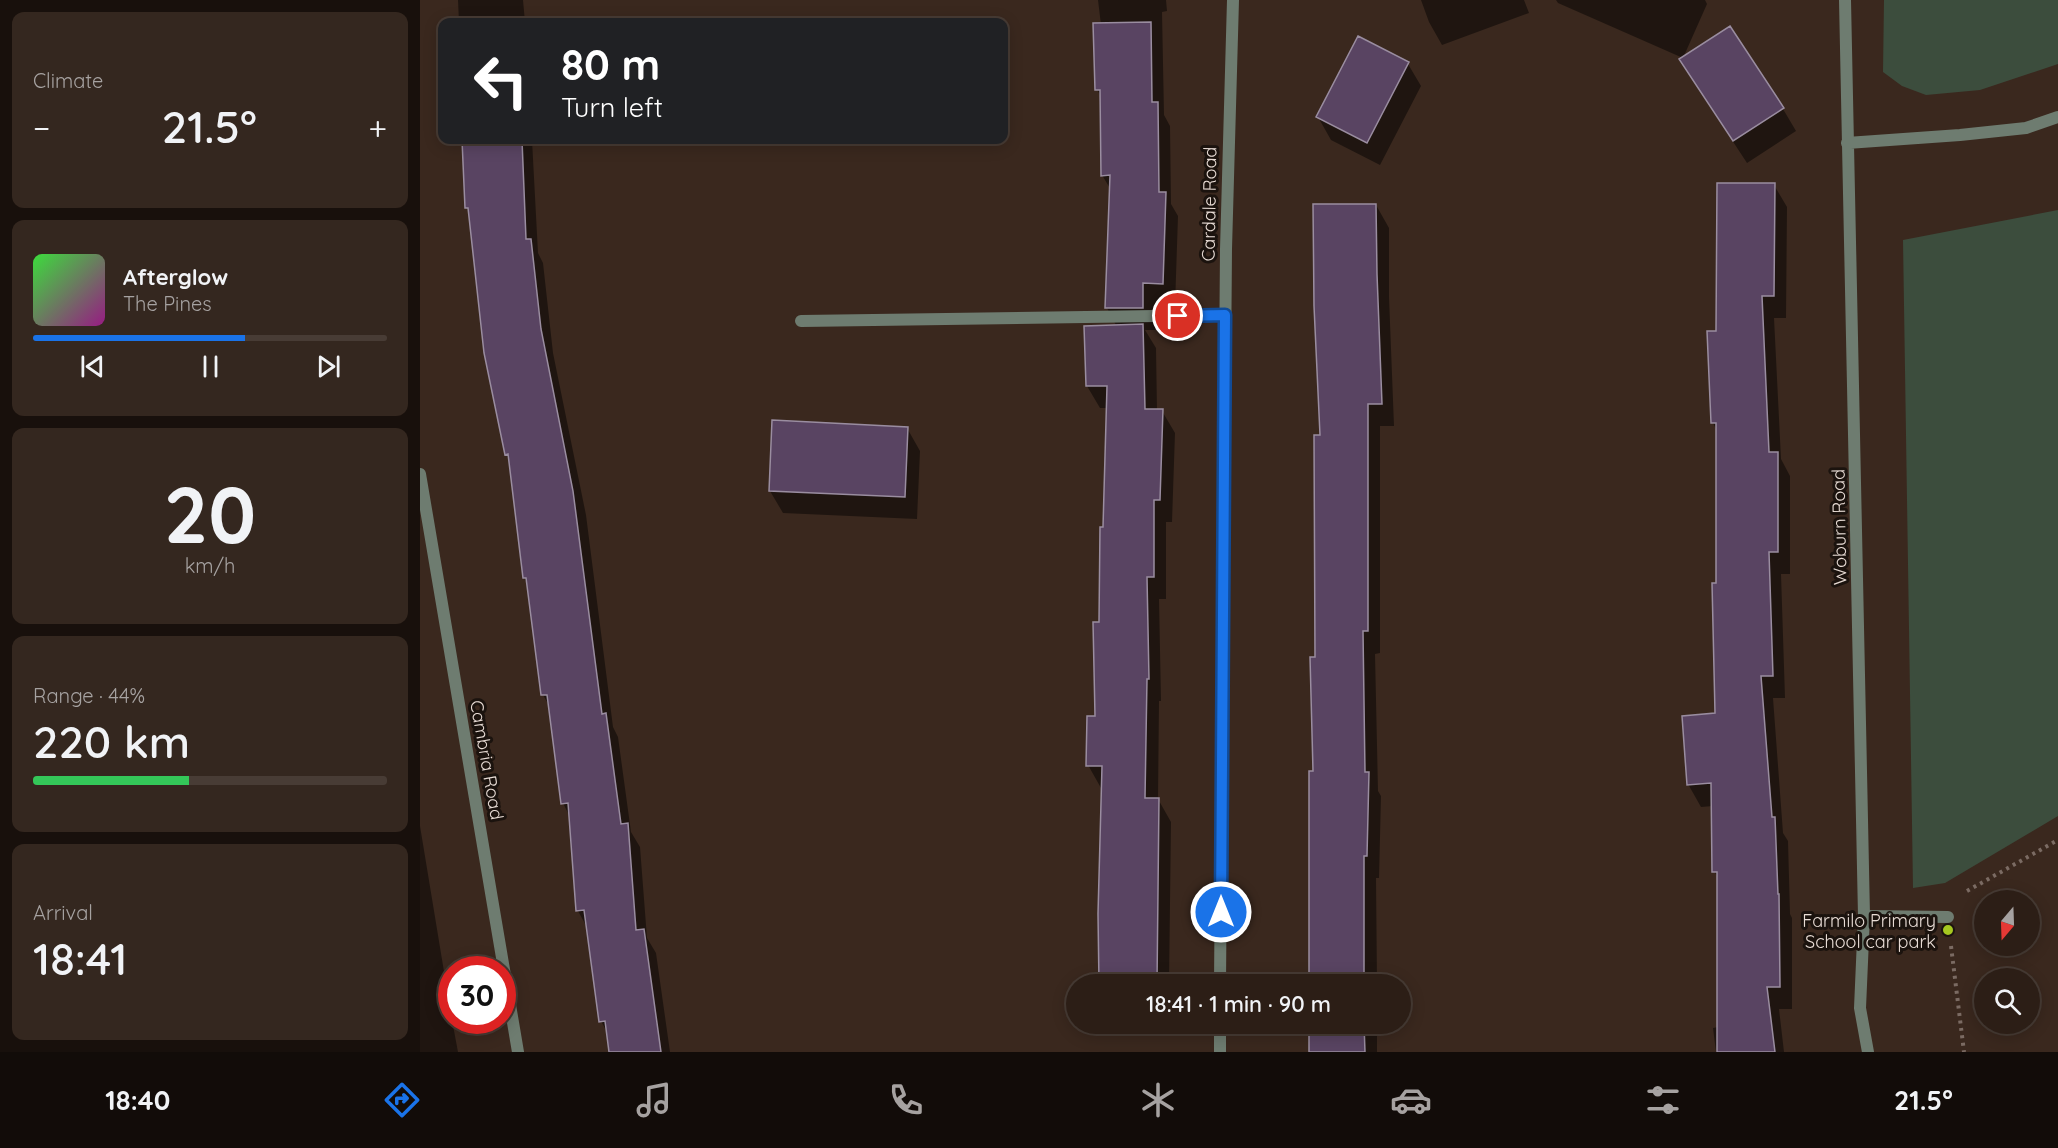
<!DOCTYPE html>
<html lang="en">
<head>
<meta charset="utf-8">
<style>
  body { margin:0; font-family:Quicksand,sans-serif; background:#34271f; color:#f1f3f6; height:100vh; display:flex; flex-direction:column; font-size:22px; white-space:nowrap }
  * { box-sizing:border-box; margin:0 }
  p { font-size:20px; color:#a6a2a1 }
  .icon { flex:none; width:33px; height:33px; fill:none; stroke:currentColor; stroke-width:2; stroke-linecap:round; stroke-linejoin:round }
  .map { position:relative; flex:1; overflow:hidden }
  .panel { display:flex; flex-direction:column; gap:12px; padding:12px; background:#18100c; width:420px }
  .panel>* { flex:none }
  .hud { position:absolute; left:18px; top:18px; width:570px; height:126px; border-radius:12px; box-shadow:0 3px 15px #0003,0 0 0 2px #483c35; background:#202124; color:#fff; overflow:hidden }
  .needle { width:39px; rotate:199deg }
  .tools { position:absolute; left:1554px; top:890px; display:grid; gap:12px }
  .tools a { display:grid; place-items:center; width:66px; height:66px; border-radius:50%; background:#2c1e16; box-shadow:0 3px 15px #0003,0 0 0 2px #483c35; font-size:30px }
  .speed { position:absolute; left:18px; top:956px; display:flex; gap:12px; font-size:30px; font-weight:700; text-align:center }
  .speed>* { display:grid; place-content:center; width:78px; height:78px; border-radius:50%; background:#2c1e16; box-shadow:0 3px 15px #0003,0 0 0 2px #483c35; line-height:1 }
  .speed .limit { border:9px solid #d22; background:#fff; color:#111 }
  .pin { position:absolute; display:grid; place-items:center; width:51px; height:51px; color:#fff; margin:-26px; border:3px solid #fff; border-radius:50%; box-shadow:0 2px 6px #0007 }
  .me { position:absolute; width:66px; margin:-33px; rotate:0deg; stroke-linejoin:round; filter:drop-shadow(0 0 4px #0008) }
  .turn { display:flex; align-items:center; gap:21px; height:126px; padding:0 24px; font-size:27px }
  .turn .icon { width:78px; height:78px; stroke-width:2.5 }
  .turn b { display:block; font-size:42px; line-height:51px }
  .big { font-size:45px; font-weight:600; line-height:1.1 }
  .panel .tile { flex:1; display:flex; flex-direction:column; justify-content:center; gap:9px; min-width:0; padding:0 21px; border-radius:12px; background:#34271f }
  .panel .dial { align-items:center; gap:0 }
  .dial b { font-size:78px; line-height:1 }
  .song { display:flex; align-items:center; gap:18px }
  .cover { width:72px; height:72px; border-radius:9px; background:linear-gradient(135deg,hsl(120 70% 55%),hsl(310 70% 35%)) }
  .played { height:6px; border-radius:3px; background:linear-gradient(90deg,#1a73e8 60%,#483c35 60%) }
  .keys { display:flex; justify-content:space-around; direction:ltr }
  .heat { display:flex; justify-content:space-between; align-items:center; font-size:33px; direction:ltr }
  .charge { height:9px; border-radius:4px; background:linear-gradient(90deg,#34c759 44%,#483c35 0) }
  .trip { position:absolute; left:646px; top:974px; width:345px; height:60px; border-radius:30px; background:#2c1e16; box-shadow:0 3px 15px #0003,0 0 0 2px #483c35; font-weight:600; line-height:60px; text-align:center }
  .tabs { display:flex; height:96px; justify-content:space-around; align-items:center; background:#120c09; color:#a6a2a1 }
  .tabs .icon { width:42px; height:42px }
  .tabs .current { color:#1a73e8 }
  .tabs b { font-size:27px; color:#f1f3f6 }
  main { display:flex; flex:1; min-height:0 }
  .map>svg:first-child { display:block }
  .green { fill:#3c4d3d }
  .shadow { fill:#0007 }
  .building { fill:#594462; stroke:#9a8da0; stroke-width:1.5 }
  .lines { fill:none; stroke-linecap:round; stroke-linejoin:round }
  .path { stroke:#7b6b63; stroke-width:4; stroke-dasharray:3 4.5; stroke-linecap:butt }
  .lane { stroke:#6e7c70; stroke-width:12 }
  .street { stroke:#6e7c70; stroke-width:12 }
  .route-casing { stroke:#114b97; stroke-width:15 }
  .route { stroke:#1a73e8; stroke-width:10 }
  .poi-dot { fill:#a6c820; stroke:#1b130e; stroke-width:2 }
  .labels { text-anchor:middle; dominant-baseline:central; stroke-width:6; stroke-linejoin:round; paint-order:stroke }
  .street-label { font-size:18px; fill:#e8dcd5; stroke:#1b130e }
  .poi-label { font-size:18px; fill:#e8dcd5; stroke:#1b130e; text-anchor:end }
</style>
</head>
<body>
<main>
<section class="panel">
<div class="tile"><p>Climate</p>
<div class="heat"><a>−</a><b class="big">21.5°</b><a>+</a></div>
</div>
<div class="tile">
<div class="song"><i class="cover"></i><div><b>Afterglow</b><p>The Pines</p></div></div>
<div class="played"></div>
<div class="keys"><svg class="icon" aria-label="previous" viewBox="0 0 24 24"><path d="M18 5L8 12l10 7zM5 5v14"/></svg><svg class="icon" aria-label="pause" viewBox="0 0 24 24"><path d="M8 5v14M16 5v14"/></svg><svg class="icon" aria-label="next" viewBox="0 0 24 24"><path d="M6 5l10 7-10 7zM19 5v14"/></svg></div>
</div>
<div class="tile dial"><b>20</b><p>km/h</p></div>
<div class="tile"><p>Range · 44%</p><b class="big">220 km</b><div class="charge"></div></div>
<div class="tile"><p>Arrival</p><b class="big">18:41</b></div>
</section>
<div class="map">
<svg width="1638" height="1052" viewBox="0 0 1638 1052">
  <rect width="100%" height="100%" fill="#3a281e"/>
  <path class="green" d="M 1464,0 L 1638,0 L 1638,64 L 1560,90 L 1506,95 L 1482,86 L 1463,72 Z
    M 1638,210 L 1638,816 L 1525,883 L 1493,888 L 1483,240 Z"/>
  <path class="shadow" d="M 38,0 L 103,0 L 105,22 L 39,22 Z
    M 678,0 L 746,0 L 747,11 L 742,12 L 744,115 L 750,126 L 751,204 L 758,216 L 755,306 L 735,305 L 735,330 L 725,330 L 736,348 L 737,411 L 742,411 L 755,433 L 752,522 L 746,522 L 746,599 L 739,599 L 741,701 L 739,701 L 738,799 L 751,822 L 749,984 L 680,984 L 683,788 L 681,788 L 668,765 L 676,718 L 688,408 L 680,408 L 667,386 L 697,327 L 687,308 L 691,190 L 682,175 L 682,99 L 677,89 L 681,25 Z
    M 1001,0 L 1104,0 L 1109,13 L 1022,45 L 1009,22 Z
    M 1136,0 L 1285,0 L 1287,4 L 1263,58 L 1363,109 L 1376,131 L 1327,163 L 1274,82 L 1263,58 L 1138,3 Z
    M 988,64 L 1001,86 L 960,165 L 911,140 L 898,117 Z
    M 44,140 L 112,140 L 118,253 L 123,263 L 133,353 L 166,515 L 193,727 L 198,737 L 211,832 L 220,847 L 227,938 L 236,953 L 250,1052 L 190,1052 L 188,1034 L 181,1021 L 168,929 L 158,911 L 150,817 L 143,803 L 130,707 L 123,695 L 108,585 L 104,578 L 90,461 L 86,454 L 50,214 L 47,208 Z
    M 1354,185 L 1367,207 L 1366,318 L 1354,318 L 1361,459 L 1370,476 L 1370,574 L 1361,574 L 1365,698 L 1353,698 L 1363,833 L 1368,841 L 1370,914 L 1372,918 L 1372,1009 L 1359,1009 L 1364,1052 L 1296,1052 L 1293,1028 L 1298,1027 L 1299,879 L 1294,871 L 1293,806 L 1281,807 L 1268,784 L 1297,714 L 1297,431 L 1293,423 L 1289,333 L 1298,332 Z
    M 956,205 L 969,228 L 969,297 L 974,426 L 960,426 L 960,653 L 955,654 L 958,791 L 961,796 L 959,878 L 956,878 L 957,984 L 890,984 L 897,658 Z
    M 487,428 L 500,451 L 497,519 L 363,513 L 350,491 Z
    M 0,826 L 32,1020 L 38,1052 L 0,1052 Z
    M 691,1023 L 749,1023 L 749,1027 L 693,1027 Z
    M 890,1023 L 957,1023 L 957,1052 L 890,1052 Z"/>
  <path class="building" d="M 731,22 L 732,102 L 738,102 L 739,192 L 746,192 L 743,284 L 723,283 L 723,308 L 685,308 L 690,175 L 681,176 L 680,90 L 675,90 L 673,23 Z
    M 1310,26 L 1364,108 L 1313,141 L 1259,59 Z
    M 938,36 L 989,62 L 947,143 L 896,117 Z
    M 42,140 L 102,140 L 106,239 L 111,239 L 121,329 L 153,491 L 182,714 L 186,713 L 201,824 L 208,823 L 216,930 L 224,929 L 241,1052 L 189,1052 L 185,1021 L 179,1022 L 164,910 L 156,911 L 148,803 L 141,804 L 127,695 L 121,695 L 106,578 L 103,578 L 88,454 L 85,455 L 64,353 L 48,208 L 45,208 Z
    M 1297,183 L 1355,183 L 1354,296 L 1342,296 L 1349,452 L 1358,452 L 1358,552 L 1349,552 L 1353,676 L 1341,676 L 1352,817 L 1355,817 L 1358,894 L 1359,894 L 1360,987 L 1347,987 L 1355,1052 L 1297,1052 L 1297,872 L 1292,872 L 1291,783 L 1267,785 L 1262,716 L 1295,713 L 1292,583 L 1296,583 L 1296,423 L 1291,423 L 1287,331 L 1296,331 Z
    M 893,204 L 956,204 L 957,274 L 962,404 L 948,404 L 948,631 L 943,631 L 945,772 L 949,772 L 947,856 L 944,856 L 944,984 L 889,984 L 889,771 L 893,771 L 890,657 L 895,657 L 894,435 L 900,435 L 894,306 Z
    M 723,324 L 725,409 L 743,409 L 740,500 L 734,500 L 734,577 L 727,577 L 729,679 L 727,679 L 725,798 L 739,798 L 737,984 L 679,984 L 678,914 L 682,766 L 666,766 L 667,716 L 675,716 L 673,622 L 679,622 L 680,527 L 683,527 L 687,386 L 666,386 L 664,326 Z
    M 352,420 L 488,427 L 485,497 L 349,491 Z
    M 889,1023 L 944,1023 L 945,1052 L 889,1052 Z"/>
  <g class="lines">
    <path class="path" d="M 1547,891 L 1638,840
      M 1531,946 L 1544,1052"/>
    <path class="lane" d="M 381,321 L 805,315
      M 1444,916 L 1528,917"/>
    <path class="street" d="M 1425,0 L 1444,916 L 1440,1008 L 1448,1052
      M 1427,143 L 1540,135 L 1606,128 L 1638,117
      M 0,474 L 98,1052
      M 800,984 L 806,249 L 813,0
      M 800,1052 L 800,1023"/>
  </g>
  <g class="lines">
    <defs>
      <path id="route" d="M 758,316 L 805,315 L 801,912"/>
    </defs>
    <use href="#route" class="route-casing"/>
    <use href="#route" class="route"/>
  </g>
  <circle class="poi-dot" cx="1528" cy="930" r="6"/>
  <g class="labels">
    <g class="street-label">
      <text transform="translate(789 204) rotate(-89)">Cardale Road</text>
      <text transform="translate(1419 527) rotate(-91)">Woburn Road</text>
      <text transform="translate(67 760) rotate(80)">Cambria Road</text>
    </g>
    <g class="poi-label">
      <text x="1516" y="920">Farmilo Primary<tspan x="1516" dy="21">School car park</tspan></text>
    </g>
  </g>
</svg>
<div class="tools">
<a><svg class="needle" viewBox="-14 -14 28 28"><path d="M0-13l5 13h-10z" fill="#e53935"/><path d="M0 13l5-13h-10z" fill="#a6a2a1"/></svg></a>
<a><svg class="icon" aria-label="search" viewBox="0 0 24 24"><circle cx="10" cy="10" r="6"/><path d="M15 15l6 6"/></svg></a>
</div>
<div class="speed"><div class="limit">30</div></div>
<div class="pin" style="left:758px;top:316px;background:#d93025"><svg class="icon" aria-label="arrive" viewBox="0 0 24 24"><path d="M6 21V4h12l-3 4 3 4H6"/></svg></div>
<svg class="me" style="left:801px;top:912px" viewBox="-20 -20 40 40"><circle r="17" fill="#1a73e8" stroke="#fff" stroke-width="3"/><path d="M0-11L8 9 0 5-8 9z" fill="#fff"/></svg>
<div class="trip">18:41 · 1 min · 90 m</div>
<div class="hud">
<div class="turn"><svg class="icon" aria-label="left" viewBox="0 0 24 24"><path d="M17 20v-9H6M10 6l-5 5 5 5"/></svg><div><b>80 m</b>Turn left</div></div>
</div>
</div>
</main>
<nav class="tabs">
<b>18:40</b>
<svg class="icon current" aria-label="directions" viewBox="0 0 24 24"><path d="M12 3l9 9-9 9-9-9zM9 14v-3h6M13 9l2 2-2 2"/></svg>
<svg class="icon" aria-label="music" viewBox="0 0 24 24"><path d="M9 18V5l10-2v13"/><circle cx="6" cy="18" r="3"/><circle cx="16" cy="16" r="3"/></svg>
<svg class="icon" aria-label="phone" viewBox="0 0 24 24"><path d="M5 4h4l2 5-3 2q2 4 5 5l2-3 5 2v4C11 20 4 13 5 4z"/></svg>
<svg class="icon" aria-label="climate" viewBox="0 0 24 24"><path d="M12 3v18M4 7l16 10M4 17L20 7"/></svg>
<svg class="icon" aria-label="car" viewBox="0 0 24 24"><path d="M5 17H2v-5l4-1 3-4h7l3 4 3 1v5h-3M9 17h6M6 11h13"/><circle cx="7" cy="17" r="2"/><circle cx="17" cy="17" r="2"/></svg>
<svg class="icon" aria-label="filters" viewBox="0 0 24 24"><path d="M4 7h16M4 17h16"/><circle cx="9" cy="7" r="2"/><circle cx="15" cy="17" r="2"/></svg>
<b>21.5°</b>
</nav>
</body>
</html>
